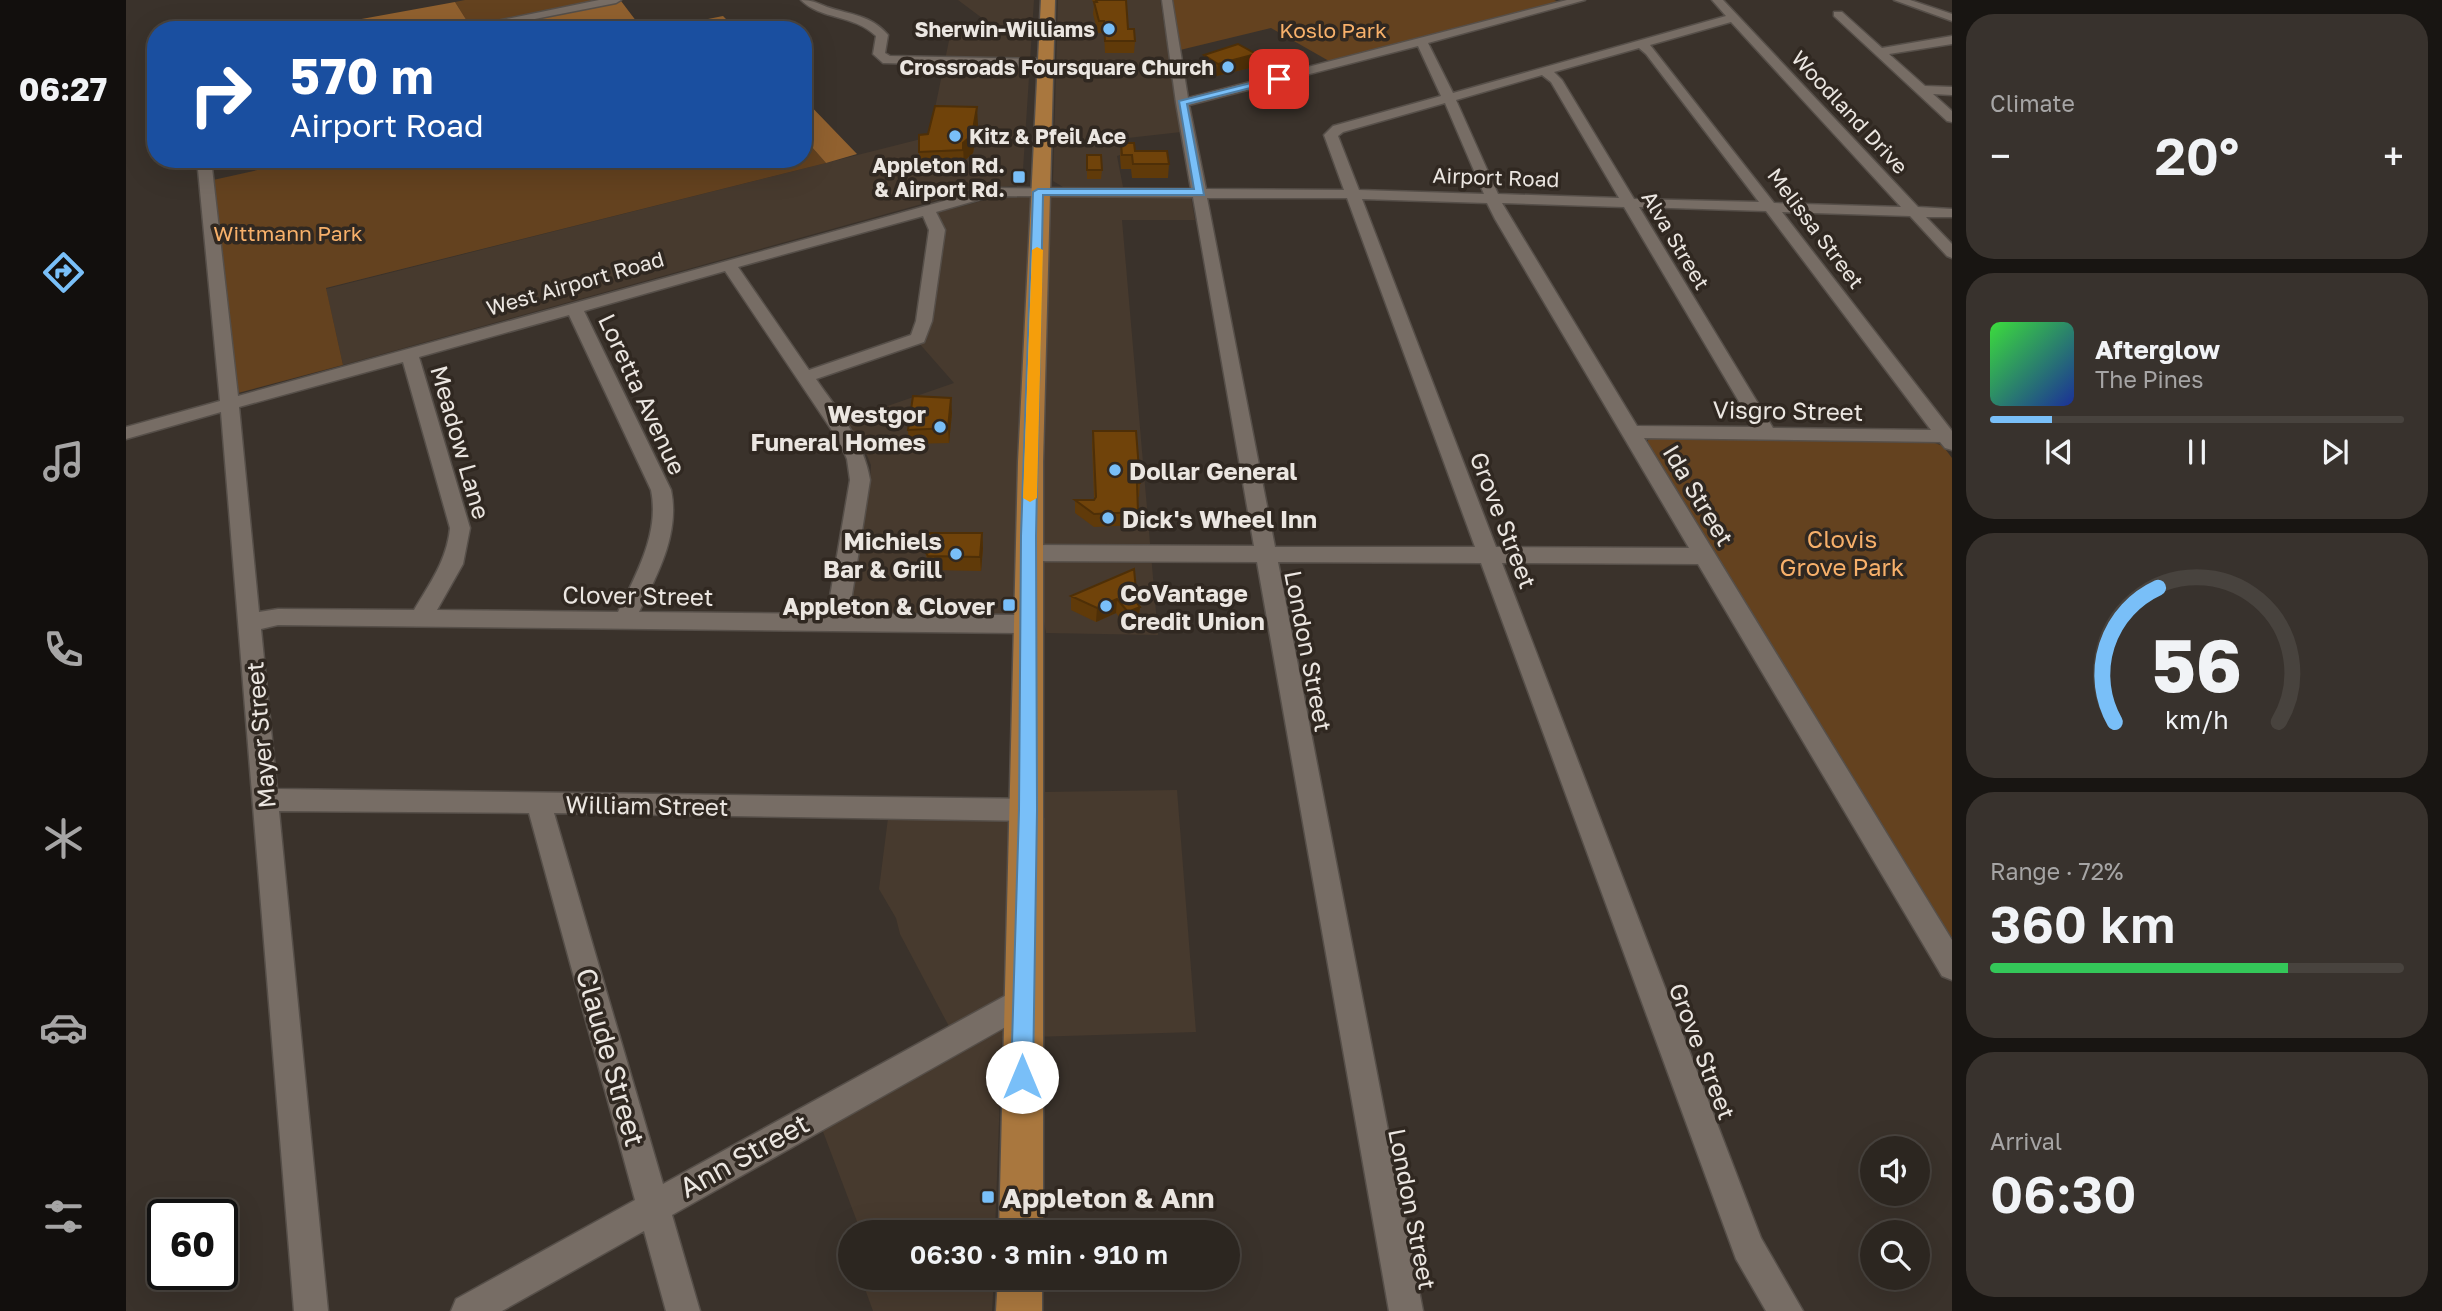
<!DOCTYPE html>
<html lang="en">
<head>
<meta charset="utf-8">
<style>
  body { margin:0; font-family:"Golos Text",sans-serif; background:#38322d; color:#f1f3f6; height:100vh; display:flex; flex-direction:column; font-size:26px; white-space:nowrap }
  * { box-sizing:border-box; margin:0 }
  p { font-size:23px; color:#a6a5a5 }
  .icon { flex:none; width:38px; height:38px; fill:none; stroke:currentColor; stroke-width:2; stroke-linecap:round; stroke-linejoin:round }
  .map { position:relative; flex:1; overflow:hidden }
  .sheet { display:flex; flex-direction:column; gap:14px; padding:14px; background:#181512; width:490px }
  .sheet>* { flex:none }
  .guide { position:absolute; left:21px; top:21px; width:665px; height:147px; border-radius:28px; box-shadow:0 7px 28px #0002,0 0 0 2px #48433e; background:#1a4fa0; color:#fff; overflow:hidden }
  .fabs { position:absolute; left:1734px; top:1136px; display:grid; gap:14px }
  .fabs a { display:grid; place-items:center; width:70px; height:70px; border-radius:50%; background:#2c2620; box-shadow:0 7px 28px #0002,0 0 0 2px #48433e; font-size:35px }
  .speed { position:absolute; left:21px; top:1199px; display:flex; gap:14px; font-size:35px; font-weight:700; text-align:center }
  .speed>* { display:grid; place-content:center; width:91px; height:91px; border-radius:50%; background:#2c2620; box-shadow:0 7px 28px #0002,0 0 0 2px #48433e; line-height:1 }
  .speed .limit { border:4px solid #111; border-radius:10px; background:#fff; color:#111 }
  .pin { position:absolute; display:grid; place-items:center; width:60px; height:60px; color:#fff; margin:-30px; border-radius:14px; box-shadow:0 4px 10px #0006 }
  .me { position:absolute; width:77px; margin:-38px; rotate:0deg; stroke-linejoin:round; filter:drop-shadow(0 0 5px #0008) }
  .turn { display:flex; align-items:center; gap:24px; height:147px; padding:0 28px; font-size:32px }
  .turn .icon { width:91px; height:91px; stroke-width:2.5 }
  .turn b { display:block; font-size:49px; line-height:60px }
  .big { font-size:52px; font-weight:600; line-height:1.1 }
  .sheet .card { flex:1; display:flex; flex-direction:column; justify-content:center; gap:10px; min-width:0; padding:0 24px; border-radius:28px; background:#38322d }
  .sheet .dial { align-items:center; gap:0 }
  .dial svg { height:182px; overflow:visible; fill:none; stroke:#48433e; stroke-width:7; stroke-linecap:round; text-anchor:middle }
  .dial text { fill:#f1f3f6; stroke:none }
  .song { display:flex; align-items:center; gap:21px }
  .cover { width:84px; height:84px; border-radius:10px; background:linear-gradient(135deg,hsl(120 70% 55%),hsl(230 70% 35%)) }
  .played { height:7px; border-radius:4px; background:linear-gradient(90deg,#79bff8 15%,#48433e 15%) }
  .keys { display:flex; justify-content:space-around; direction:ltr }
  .heat { display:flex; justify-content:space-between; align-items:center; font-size:38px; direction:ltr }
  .charge { height:10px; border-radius:5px; background:linear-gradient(90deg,#34c759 72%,#48433e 0) }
  .trip { position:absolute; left:712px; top:1220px; width:402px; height:70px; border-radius:35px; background:#2c2620; box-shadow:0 7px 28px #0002,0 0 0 2px #48433e; font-weight:600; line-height:70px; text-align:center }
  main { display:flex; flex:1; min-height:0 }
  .dock { display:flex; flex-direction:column; width:126px; justify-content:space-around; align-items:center; background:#120f0d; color:#a6a5a5 }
  .dock .icon { width:49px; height:49px }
  .dock .on { color:#79bff8 }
  .dock b { font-size:32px; color:#f1f3f6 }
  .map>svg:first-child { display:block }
  .built { fill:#473a2e }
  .green { fill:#64421f }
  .forest { fill:#91612f }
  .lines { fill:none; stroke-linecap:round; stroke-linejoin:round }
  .minor-casing { stroke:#564f49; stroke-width:3 }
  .major-casing { stroke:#564f49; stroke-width:3 }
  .minor { fill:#776d65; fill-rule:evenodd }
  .major { fill:#a9773e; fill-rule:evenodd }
  .wall { fill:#603a09 }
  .shaded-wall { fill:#4e2f07 }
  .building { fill:#70430a; stroke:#4e2f07; stroke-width:2 }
  .route { fill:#79bff8; stroke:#4f7ca1; stroke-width:2 }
  .slow { fill:#f59e0b }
  .poi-dot { fill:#79bff8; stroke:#302821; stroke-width:2.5 }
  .labels { text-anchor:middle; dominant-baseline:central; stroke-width:7; stroke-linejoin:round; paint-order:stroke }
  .far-poi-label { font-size:21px; font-weight:bold; fill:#ebe6e1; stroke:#302821; text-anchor:end }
  .far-park-label { font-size:21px; fill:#f7b06a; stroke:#302821 }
  .far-street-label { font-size:21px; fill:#ebe6e1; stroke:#302821 }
  .street-label { font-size:24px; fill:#ebe6e1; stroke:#302821 }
  .poi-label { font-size:24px; font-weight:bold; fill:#ebe6e1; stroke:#302821; text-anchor:end }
  .park-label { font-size:24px; fill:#f7b06a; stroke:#302821 }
  .near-street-label { font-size:28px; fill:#ebe6e1; stroke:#302821 }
  .near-poi-label { font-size:28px; font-weight:bold; fill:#ebe6e1; stroke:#302821; text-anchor:start }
</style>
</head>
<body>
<main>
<nav class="dock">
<b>06:27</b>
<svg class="icon on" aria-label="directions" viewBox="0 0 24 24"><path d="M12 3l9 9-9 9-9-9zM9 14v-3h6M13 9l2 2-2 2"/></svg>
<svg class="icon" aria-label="music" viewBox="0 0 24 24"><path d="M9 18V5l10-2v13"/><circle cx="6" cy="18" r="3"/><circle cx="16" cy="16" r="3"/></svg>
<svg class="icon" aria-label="phone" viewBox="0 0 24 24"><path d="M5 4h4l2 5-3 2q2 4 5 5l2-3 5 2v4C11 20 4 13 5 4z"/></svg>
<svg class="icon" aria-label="climate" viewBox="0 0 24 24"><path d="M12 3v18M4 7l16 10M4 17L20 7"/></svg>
<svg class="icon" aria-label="car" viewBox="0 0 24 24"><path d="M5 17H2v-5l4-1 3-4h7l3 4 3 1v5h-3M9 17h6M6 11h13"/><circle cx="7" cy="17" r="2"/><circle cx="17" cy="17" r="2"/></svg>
<svg class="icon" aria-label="filters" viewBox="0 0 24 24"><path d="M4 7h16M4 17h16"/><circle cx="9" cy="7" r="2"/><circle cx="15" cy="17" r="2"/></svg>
</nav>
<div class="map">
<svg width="1826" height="1311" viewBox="0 0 1826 1311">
  <rect width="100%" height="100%" fill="#3a322b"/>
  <path class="built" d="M 832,0 L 908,0 L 896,185 L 850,189 L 217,365 L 200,289 L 803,137 L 825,31 L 872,30 Z
    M 932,0 L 1034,0 L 1055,132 L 993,139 L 1000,153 L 991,156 L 997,187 L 937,187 L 927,181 Z
    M 870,197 L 1065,197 L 1069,220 L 996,220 L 1032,635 L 920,633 L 917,616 L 719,617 L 744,482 L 745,465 L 738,448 L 718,421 L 828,383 L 792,342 L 805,327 L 817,228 L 811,213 Z
    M 1051,790 L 1070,1032 L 876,1038 L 869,1232 L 735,1232 L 696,1129 L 835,1049 L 774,934 L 770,918 L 753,889 L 762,818 L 919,818 L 919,792 Z
    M 735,1278 L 868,1278 L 866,1311 L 747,1311 Z"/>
  <path class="green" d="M 339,0 L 483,0 L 344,26 L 329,2 Z
    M 1046,0 L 1428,0 L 1433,2 L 1203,61 L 1145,28 L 1054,50 Z
    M 677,137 L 700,163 L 200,288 L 217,365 L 112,393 L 87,180 L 181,159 L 677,159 Z
    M 1527,438 L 1806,442 L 1817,446 L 1826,458 L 1826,940 L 1521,444 L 1522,440 Z"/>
  <path class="forest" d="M 495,1 L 517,30 L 175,30 L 329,2 L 346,29 Z
    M 597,16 L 611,30 L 527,30 Z
    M 677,98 L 731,154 L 700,163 L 677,137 Z"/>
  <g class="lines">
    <defs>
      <path id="minor" d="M 473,0 L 495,0 L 490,3 L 352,30 L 327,30 Z
        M 675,0 C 686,0 691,3 701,7 C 725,15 745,15 762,35 L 759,53 L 764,56 L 919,59 L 925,63 L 919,67 L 757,63 L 747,54 L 750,36 C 727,14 695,20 675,0 Z
        M 1036,0 L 1046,0 L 1062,98 L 1441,0 L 1459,0 L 1302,43 L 1327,93 L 1600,16 L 1586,0 L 1597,0 L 1792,207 L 1826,209 L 1826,217 L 1800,217 L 1826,244 L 1826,258 L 1821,256 L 1784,216 L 1656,212 L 1826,431 L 1826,450 L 1819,448 L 1814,442 L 1518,438 L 1826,940 L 1826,980 L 1816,976 L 1572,564 L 1376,563 L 1635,1238 L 1677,1311 L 1640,1311 L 1610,1259 L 1355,563 L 1152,562 L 1297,1311 L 1263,1311 L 1131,562 L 903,561 L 896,558 L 893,553 L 896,548 L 903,545 L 1128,546 L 1067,197 L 866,196 L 810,212 L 819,230 L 806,321 L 798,342 L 690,379 C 712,411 738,441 744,480 L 723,614 L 902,615 L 910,618 L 913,624 L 910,630 L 902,633 L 152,625 L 135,629 L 151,789 L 902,799 L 911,802 L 915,810 L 911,818 L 902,821 L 428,813 L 537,1184 L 886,992 L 896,988 L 906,992 L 910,1002 L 906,1012 L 546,1215 L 574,1311 L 540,1311 L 518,1231 L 376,1311 L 325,1311 L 330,1299 L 509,1200 L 403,813 L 153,811 L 202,1311 L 168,1311 L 95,412 L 0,439 L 0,427 L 94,401 L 71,159 L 85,159 L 112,396 L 865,188 L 1065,189 L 1050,103 ZM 1605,22 L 1775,207 L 1648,203 L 1524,45 ZM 1292,46 L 1315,96 L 1207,126 L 1198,135 L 1218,190 L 1080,189 L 1063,105 ZM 1513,48 L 1520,54 L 1633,202 L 1508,199 L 1436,80 L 1428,72 ZM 1416,75 L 1425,82 L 1493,198 L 1372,194 L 1330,100 ZM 1319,103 L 1358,194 L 1233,190 L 1212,136 L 1217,132 ZM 1081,198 L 1221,198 L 1349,547 L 1149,547 ZM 1236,199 L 1361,203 L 1369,219 L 1563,548 L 1370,547 ZM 1376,203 L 1498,207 L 1628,427 L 1511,426 ZM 1513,207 L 1640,211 L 1805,430 L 1647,428 ZM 797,216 L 803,230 L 790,321 L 785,335 L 683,370 L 612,267 ZM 599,271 L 713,441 L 721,459 L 724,480 L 701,614 L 513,612 C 532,574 554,533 545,490 L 458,311 ZM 443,315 L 525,490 C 534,533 510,574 492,612 L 311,610 L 337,564 L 344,528 L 293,357 ZM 277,362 L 324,528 C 321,560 304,583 288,610 L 152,609 L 133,612 L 113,407 Z
        M 1768,0 L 1784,0 L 1826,14 L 1826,21 Z
        M 1708,12 L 1716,12 L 1756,48 L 1826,36 L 1826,44 L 1763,54 L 1799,86 L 1826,87 L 1826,95 L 1807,94 L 1826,111 L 1826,122 L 1821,121 L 1708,16 Z"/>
      <path id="major" d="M 915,0 L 929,0 L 917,462 L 917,1232 L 873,1232 L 892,462 Z
        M 872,1278 L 916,1278 L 916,1311 L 870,1311 Z"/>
    </defs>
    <use href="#minor" class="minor-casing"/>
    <use href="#major" class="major-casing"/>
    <use href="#minor" class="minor"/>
    <use href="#major" class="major"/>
  </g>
  <path class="wall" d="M 966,0 L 1000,0 L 1002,29 L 1009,41 L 1008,53 L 979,53 L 978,33 L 972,33 L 967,14 L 968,4 Z
    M 1078,55 L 1128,67 L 1090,76 L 1076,68 Z
    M 852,125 L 847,153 L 838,161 L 838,168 L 794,170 L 793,152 L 802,134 Z
    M 995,143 L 1009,151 L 1043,164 L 1042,178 L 1006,178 L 1005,169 L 995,169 L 994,157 Z
    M 961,155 L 976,170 L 975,179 L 961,179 Z
    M 826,413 L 823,443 L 783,444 L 782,430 Z
    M 967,431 L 1014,483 L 1013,497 L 1011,497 L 1012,512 L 1011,525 L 968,527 L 949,513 L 949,500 L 968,500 L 968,499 L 966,444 Z
    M 856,533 L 857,548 L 855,571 L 804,570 L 802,567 L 800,553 Z
    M 945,596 L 1009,601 L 1014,607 L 1012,621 L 1000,626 L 990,613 L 970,622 L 945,610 Z"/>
  <path class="shaded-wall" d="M 1130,54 L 1128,67 L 1090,76 L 1092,64 Z
    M 851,107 L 852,125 L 847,153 L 838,161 L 838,168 L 837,143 Z
    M 825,398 L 826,413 L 823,443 L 822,428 Z
    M 856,533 L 857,548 L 855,571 L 854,557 Z
    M 1010,590 L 1009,604 L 1003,593 Z
    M 991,599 L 990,613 L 970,622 L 971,608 Z
    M 1014,607 L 1012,621 L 1000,626 L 1002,612 Z"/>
  <path class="building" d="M 970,0 L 1000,0 L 1002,29 L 1008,29 L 1009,41 L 979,41 L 978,21 L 973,21 L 968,2 L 971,2 Z
    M 1112,44 L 1130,54 L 1092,64 L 1078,55 Z
    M 809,106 L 851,107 L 846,135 L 837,143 L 837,150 L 793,152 L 793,135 L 802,134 Z
    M 995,143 L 1008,143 L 1009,151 L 1041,151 L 1043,164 L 1007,164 L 1006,155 L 996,155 Z
    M 961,155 L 975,155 L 976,170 L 961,170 Z
    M 787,396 L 825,398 L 822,428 L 782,430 Z
    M 967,431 L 1010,431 L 1014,483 L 1011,483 L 1012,512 L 968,514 L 949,500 L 968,500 L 970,497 Z
    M 802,533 L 856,533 L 854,557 L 802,556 L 800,553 Z
    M 1008,569 L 1010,590 L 1003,593 L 1014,607 L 1002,612 L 991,599 L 971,608 L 945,596 Z"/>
  <path class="route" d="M 1153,76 L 1156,80 L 1061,104 L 1078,195 L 917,195 L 910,536 L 911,810 L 907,1077 L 904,1084 L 896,1087 L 888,1084 L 885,1077 L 893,810 L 895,536 L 907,192 L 912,189 L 1068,189 L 1053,101 Z"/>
  <path class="slow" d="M 911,247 L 917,250 L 911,498 L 904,502 L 897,498 L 906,250 Z"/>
  <g class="poi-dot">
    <circle cx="983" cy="29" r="7"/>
    <circle cx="1102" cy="67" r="7"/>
    <circle cx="829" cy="136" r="7"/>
    <rect x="886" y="170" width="14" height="14" rx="3.5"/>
    <circle cx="814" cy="427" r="7"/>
    <circle cx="989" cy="470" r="7"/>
    <circle cx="982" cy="518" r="7"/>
    <circle cx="830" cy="554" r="7"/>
    <rect x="876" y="598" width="14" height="14" rx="3.5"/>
    <circle cx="980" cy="606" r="7"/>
    <rect x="855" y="1190" width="14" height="14" rx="3.5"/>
  </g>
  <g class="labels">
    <g class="far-poi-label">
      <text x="969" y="29">Sherwin-Williams</text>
      <text x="1088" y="67">Crossroads Foursquare Church</text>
      <text x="843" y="136" text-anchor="start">Kitz &amp; Pfeil Ace</text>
      <text x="879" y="165">Appleton Rd.<tspan x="879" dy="24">&amp; Airport Rd.</tspan></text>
    </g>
    <g class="far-park-label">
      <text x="1207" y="30">Koslo Park</text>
      <text x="162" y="233">Wittmann Park</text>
    </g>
    <g class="far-street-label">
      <text transform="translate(1724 112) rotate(47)">Woodland Drive</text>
      <text transform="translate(1370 177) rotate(2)">Airport Road</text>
      <text transform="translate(1690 228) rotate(53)">Melissa Street</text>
      <text transform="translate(1550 240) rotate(59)">Alva Street</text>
      <text transform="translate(449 283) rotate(-16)">West Airport Road</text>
    </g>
    <g class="street-label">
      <text transform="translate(517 394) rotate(65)">Loretta Avenue</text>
      <text transform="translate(1662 410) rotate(1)">Visgro Street</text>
      <text transform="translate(335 442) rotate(74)">Meadow Lane</text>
      <text transform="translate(1573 495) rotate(59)">Ida Street</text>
      <text transform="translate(1378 520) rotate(69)">Grove Street</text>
      <text transform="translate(512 595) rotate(1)">Clover Street</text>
      <text transform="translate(1183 651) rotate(79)">London Street</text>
      <text transform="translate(134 735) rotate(-95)">Mayer Street</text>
      <text transform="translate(521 805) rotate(1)">William Street</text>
      <text transform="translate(1577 1051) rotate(69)">Grove Street</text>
      <text transform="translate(1287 1209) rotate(79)">London Street</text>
    </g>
    <g class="poi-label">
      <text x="800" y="413">Westgor<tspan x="800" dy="28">Funeral Homes</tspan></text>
      <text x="1003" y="470" text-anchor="start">Dollar General</text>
      <text x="996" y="518" text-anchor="start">Dick's Wheel Inn</text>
      <text x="816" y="540">Michiels<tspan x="816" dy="28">Bar &amp; Grill</tspan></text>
      <text x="994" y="592" text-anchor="start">CoVantage<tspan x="994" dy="28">Credit Union</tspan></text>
      <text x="869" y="605">Appleton &amp; Clover</text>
    </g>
    <g class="park-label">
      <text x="1716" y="538">Clovis<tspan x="1716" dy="28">Grove Park</tspan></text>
    </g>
    <g class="near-street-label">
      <text transform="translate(485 1057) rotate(74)">Claude Street</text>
      <text transform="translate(618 1155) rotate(-29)">Ann Street</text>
    </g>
    <g class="near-poi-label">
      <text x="876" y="1197">Appleton &amp; Ann</text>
    </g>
  </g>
</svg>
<div class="fabs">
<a><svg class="icon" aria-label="sound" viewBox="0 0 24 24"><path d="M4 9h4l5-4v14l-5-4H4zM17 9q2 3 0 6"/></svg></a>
<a><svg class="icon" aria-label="search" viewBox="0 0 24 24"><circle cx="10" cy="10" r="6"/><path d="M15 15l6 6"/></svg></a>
</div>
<div class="speed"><div class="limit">60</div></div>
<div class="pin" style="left:1153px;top:79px;background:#d93025"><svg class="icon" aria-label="arrive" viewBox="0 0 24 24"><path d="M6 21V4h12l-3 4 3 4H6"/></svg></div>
<svg class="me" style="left:896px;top:1077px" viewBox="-20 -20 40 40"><circle r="19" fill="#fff"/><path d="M0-13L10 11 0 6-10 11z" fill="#79bff8"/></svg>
<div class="trip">06:30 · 3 min · 910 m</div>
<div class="guide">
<div class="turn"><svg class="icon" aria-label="right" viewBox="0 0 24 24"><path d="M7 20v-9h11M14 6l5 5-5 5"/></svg><div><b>570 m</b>Airport Road</div></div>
</div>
</div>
<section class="sheet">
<div class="card"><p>Climate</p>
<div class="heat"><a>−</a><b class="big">20°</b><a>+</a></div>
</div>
<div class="card">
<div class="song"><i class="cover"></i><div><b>Afterglow</b><p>The Pines</p></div></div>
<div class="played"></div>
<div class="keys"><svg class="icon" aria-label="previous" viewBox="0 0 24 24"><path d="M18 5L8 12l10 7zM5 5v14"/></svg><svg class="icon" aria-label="pause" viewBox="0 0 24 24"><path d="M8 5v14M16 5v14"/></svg><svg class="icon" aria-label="next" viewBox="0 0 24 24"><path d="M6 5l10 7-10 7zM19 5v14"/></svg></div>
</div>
<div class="card dial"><svg viewBox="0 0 100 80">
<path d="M14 69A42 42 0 1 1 86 69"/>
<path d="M14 69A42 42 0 0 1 33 10" stroke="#79bff8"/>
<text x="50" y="56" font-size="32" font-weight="700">56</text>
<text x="50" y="72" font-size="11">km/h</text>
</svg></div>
<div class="card"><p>Range · 72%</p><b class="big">360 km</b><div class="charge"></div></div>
<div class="card"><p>Arrival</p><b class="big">06:30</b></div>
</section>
</main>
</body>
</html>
